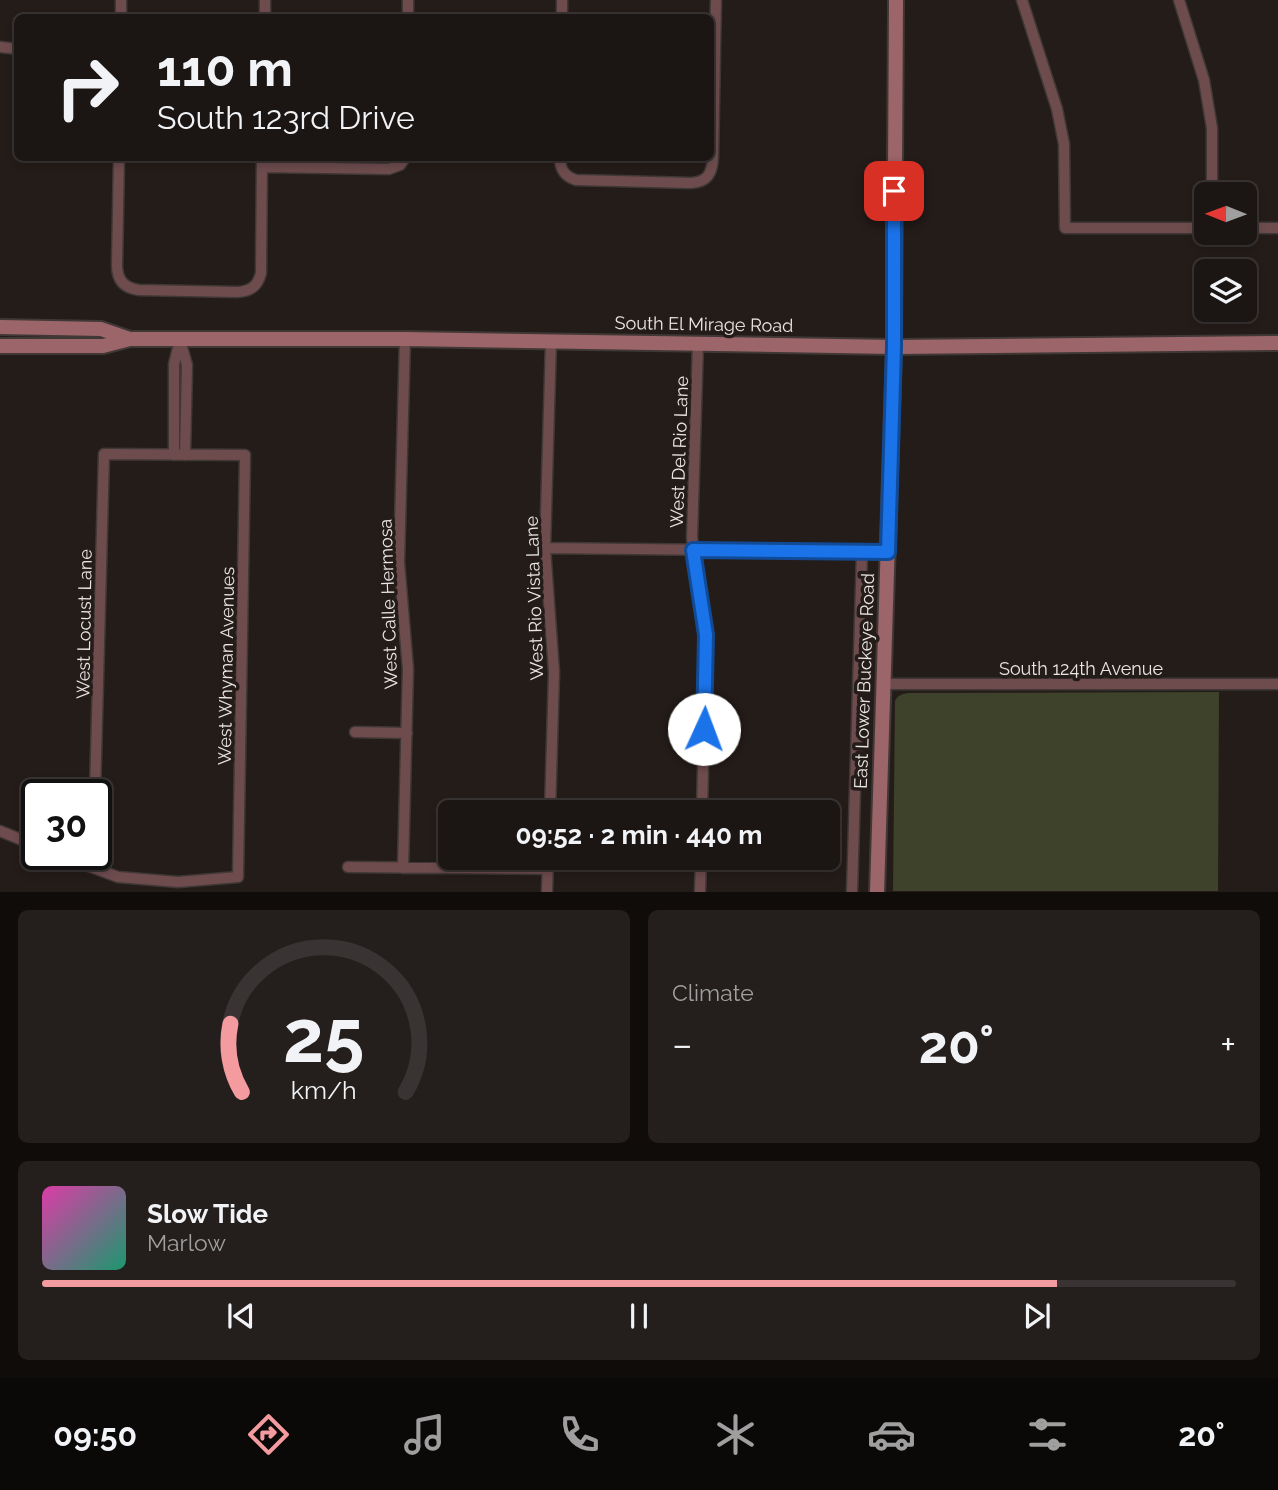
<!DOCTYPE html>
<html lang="en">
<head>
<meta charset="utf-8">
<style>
  body { margin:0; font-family:Raleway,sans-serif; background:#241e1c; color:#f1f3f6; height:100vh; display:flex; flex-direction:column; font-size:26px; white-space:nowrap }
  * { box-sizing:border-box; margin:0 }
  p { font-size:23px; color:#a09fa0 }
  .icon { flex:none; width:38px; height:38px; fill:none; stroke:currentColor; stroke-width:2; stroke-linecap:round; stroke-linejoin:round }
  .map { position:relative; height:892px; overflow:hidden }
  .details { display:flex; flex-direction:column; gap:18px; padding:18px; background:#0f0c0a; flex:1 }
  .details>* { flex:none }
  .top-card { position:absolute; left:14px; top:14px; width:700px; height:147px; border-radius:10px; box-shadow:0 4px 10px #0003,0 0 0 2px #393433; background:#1b1513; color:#f1f3f6; overflow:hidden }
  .needle { width:46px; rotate:271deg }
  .controls { position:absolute; left:1194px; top:182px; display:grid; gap:14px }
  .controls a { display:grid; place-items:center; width:63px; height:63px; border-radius:10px; background:#1b1513; box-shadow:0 4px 10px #0003,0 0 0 2px #393433; font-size:35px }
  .speed { position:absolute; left:21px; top:779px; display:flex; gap:14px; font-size:35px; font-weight:700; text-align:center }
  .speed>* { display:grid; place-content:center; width:91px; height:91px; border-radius:50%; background:#1b1513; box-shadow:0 4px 10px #0003,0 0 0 2px #393433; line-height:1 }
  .speed .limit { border:4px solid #111; border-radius:10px; background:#fff; color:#111 }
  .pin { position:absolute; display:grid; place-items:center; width:60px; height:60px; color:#fff; margin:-30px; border-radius:14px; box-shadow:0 4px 10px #0006 }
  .me { position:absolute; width:77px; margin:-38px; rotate:2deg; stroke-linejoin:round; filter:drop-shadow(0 0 5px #0008) }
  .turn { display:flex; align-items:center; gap:24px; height:147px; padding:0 28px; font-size:32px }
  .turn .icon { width:91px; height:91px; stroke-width:2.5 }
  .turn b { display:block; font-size:49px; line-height:60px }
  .big { font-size:52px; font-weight:700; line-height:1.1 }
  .details .tile { flex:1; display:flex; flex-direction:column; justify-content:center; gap:10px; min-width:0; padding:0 24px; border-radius:10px; background:#241e1c }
  .details .dial { align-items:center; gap:0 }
  .dial svg { height:182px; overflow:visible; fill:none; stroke:#393433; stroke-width:7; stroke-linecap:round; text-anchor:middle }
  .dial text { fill:#f1f3f6; stroke:none }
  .song { display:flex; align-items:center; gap:21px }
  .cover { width:84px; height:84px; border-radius:10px; background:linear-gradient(135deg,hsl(320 70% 55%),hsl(160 70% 35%)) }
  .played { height:7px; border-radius:4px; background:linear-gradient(90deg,#f49b9f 85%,#393433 85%) }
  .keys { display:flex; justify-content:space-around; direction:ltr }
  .heat { display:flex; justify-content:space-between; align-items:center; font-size:38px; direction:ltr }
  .details .tiles { flex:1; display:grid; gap:18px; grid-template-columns:1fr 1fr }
  .tile:last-child { grid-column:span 2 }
  .trip { position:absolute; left:438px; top:800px; width:402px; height:70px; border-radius:10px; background:#1b1513; box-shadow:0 4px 10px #0003,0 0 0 2px #393433; font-weight:700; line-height:70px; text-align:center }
  .tabs { display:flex; height:112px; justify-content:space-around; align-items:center; background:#0b0808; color:#a09fa0 }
  .tabs .icon { width:49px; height:49px }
  .tabs .current { color:#f49b9f }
  .tabs b { font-size:32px; color:#f1f3f6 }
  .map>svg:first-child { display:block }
  .green { fill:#3e422b }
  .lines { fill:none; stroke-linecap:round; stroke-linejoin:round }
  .minor-casing { stroke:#403835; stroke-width:13 }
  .secondary-casing { stroke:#403835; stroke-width:18 }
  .minor { stroke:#6e4c4e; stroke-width:10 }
  .secondary { stroke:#9c6569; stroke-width:14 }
  .route-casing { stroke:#114b97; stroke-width:18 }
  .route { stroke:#1a73e8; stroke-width:12 }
  .labels { text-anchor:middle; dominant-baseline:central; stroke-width:7; stroke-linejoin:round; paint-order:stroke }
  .street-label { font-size:18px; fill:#ebe6e3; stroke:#241c19 }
</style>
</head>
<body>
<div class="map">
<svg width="1278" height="892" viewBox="0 0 1278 892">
  <rect width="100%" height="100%" fill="#241c19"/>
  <path class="green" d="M 1219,692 L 1218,891 L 893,891 L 895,701 C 898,695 902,694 908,693 Z"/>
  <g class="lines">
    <defs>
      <path id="minor" d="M 1022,0 L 1057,109 L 1064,144 L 1065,228 L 1206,228
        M 1179,0 L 1204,80 L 1212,128 L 1212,194
        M 121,18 L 121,0
        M 265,18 L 265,0
        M 408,18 L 408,0
        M 562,18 L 562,0
        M 0,47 L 18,49
        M 119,158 L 117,265 C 117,280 124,288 139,290 L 238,292 C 251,291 258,286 261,273 L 262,158
        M 560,158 C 560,169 564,176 576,180 L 691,183 C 707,182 712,174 713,158 L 716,0
        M 262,167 L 389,169 L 400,165 L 405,158
        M 1244,228 L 1278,228
        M 180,340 L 187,365 L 185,455
        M 698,343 L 692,538 L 706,635 L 702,812
        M 174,455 L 174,364 L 179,344
        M 545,548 L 888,552
        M 883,684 L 1278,684
        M 355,732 L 407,733
        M 550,812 L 554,672 L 545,548 L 551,341
        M 0,831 L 37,846
        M 56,854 L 118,877 L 178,882 L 238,877 L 245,455 L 104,454 L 95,794
        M 348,867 L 548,869
        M 403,868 L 408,669 L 399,562 L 405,339
        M 547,892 L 548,858
        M 700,892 L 701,858
        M 852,892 L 862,551"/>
      <path id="secondary" d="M 0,327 L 101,329 L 130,339
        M 0,346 L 103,346 L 130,339 L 405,339 L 894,347 L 1278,343
        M 877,892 L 894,347 L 896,0"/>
    </defs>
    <use href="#minor" class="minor-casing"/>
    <use href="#secondary" class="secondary-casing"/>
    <use href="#minor" class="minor"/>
    <use href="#secondary" class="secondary"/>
  </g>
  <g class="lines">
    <defs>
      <path id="route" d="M 704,729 L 706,635 L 693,550 L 888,552 L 894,347 L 894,191"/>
    </defs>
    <use href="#route" class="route-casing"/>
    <use href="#route" class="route"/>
  </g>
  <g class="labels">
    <g class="street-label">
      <text transform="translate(704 324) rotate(1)">South El Mirage Road</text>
      <text transform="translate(679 452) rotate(-88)">West Del Rio Lane</text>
      <text transform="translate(534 598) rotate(-92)">West Rio Vista Lane</text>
      <text transform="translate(388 604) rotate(-92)">West Calle Hermosa</text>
      <text transform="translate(84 624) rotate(-89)">West Locust Lane</text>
      <text transform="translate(226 666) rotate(-89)">West Whyman Avenues</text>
      <text x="1081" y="668">South 124th Avenue</text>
      <text transform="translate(864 681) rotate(-88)">East Lower Buckeye Road</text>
    </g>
  </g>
</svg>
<div class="controls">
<a><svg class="needle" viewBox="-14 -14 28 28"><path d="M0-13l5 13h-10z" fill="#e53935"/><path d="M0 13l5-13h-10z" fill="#a09fa0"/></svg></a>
<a><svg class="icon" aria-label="layers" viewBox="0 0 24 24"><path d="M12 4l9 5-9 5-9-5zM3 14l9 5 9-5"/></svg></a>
</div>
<div class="speed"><div class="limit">30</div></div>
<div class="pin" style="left:894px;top:191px;background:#d93025"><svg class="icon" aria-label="arrive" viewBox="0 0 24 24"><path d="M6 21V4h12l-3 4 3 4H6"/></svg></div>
<svg class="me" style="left:704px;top:729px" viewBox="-20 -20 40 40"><circle r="19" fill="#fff"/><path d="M0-13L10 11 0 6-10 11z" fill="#1a73e8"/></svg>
<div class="trip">09:52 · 2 min · 440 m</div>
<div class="top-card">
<div class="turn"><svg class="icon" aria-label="right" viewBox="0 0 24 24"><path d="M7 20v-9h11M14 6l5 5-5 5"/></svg><div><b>110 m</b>South 123rd Drive</div></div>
</div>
</div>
<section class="details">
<div class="tiles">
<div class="tile dial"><svg viewBox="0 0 100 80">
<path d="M14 69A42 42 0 1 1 86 69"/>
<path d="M14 69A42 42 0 0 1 9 39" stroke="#f49b9f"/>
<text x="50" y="56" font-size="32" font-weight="700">25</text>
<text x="50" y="72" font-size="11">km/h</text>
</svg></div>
<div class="tile"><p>Climate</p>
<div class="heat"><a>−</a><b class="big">20°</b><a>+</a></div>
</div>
<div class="tile">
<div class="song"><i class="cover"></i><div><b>Slow Tide</b><p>Marlow</p></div></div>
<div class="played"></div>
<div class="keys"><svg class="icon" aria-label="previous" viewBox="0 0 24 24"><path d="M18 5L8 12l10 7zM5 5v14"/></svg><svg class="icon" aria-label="pause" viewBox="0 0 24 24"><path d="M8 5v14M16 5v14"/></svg><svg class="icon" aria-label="next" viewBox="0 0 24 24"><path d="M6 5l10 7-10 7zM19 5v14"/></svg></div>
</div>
</div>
</section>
<nav class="tabs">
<b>09:50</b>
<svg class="icon current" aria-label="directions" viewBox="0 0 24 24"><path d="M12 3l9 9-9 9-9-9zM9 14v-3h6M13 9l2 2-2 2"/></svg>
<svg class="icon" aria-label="music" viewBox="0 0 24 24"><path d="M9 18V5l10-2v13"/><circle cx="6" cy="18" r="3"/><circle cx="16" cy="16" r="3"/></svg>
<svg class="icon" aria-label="phone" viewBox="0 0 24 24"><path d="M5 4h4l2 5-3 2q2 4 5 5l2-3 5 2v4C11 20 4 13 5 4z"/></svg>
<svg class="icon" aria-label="climate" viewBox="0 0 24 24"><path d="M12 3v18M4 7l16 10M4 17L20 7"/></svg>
<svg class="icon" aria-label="car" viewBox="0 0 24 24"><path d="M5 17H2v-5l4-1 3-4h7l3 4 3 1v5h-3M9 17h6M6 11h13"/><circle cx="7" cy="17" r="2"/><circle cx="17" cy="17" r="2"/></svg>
<svg class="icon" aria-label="filters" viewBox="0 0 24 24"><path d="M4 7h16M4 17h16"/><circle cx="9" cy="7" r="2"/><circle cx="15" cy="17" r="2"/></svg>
<b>20°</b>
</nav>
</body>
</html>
